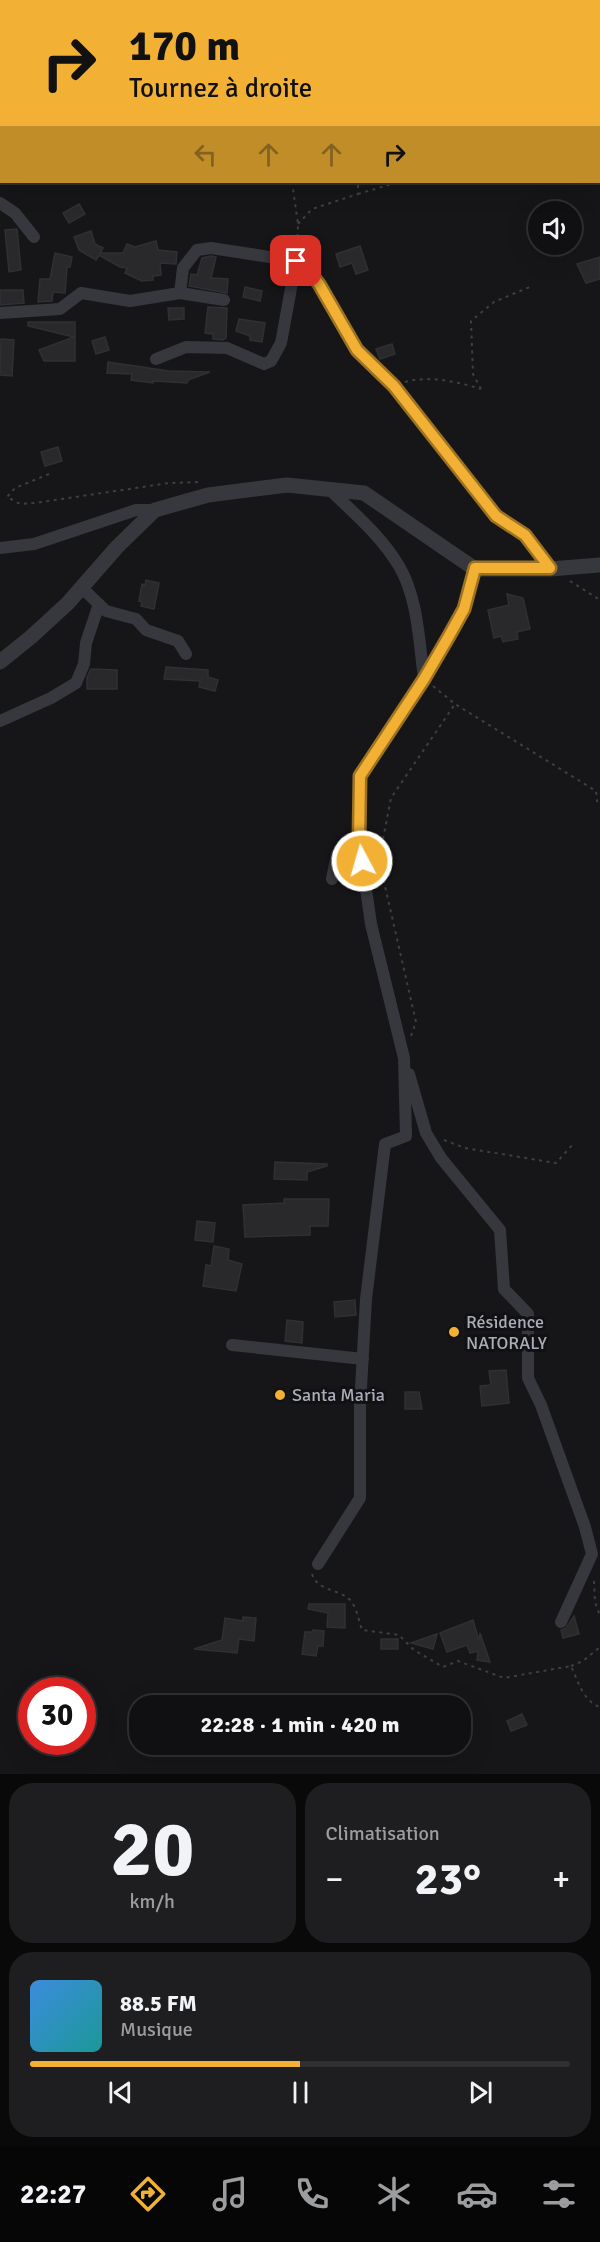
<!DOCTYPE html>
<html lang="fr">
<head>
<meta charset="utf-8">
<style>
  body { margin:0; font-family:Signika,sans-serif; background:#1e1e20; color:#f1f3f6; height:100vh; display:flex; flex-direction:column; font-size:22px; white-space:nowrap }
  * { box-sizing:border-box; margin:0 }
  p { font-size:20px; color:#9c9d9f }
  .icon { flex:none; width:33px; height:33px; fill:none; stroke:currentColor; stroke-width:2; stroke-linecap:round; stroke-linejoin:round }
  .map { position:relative; height:1774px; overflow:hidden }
  .drawer { display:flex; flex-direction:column; gap:9px; padding:9px; background:#09090a; flex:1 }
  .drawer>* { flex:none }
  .banner { position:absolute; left:0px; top:0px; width:600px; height:183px; box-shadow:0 6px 24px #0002,0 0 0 2px #303032; background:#f2b134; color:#111; overflow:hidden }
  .tools { position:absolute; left:528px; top:201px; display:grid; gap:12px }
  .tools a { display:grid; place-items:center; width:54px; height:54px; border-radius:50%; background:#101012; box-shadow:0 6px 24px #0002,0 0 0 2px #303032; font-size:30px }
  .speed { position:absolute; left:18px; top:1677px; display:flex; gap:12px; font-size:30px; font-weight:700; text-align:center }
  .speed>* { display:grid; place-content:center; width:78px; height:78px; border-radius:50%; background:#101012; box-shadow:0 6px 24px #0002,0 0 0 2px #303032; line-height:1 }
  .speed .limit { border:9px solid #d22; background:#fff; color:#111 }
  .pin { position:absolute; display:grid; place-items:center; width:51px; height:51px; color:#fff; margin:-26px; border-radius:12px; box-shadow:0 3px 9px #0006 }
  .me { position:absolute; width:66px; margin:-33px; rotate:354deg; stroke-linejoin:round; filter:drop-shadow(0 0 4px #0008) }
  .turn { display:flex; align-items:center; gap:21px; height:126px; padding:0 30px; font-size:27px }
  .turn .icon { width:78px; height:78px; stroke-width:2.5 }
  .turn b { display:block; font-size:42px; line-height:51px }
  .lanes { display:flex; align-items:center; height:57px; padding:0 30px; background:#0003; justify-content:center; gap:30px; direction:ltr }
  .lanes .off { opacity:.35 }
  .big { font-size:45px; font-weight:700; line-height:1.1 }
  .drawer .card { flex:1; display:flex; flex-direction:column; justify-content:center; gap:9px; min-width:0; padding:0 21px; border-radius:24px; background:#1e1e20 }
  .drawer .dial { align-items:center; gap:0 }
  .dial b { font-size:78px; line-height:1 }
  .song { display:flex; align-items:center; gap:18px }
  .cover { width:72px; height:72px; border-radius:9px; background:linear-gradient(135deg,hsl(210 70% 55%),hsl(180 70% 35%)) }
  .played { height:6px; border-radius:3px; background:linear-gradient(90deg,#f2b134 50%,#303032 50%) }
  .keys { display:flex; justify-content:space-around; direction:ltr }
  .heat { display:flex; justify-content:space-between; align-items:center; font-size:33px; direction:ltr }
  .drawer .tiles { flex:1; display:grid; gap:9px; grid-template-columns:1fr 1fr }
  .card:last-child { grid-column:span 2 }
  .trip { position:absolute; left:129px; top:1695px; width:342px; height:60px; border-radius:24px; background:#101012; box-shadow:0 6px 24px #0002,0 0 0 2px #303032; font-weight:700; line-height:60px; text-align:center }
  .tab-bar { display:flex; height:96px; justify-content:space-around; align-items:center; background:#060607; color:#9c9d9f }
  .tab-bar .icon { width:42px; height:42px }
  .tab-bar .active { color:#f2b134 }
  .tab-bar b { font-size:27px; color:#f1f3f6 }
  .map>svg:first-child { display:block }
  .building { fill:#29292c; stroke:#303034; stroke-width:1.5 }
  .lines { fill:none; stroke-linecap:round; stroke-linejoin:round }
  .path { stroke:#3d3f44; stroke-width:2; stroke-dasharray:3 4.5; stroke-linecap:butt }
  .minor { stroke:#37383d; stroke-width:12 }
  .tertiary { stroke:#37383d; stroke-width:15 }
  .route-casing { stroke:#9d7322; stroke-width:15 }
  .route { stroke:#f2b134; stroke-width:10 }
  .poi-dot { fill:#f2b134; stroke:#111113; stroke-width:2 }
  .labels { text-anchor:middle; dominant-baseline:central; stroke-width:6; stroke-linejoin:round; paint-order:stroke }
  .poi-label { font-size:18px; fill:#a8adb8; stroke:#111113; text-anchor:start }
</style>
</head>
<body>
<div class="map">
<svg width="600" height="1774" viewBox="0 0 600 1774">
  <rect width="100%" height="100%" fill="#161618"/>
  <path class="building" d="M 79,204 L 85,214 L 69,223 L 63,213 Z
    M 17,229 L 21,270 L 9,272 L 5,230 Z
    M 91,231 L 95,244 L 103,248 L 100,253 L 123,253 L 127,244 L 135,247 L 156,241 L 158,250 L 177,252 L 176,264 L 160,263 L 161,275 L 153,276 L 153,280 L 142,281 L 125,273 L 127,268 L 120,267 L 99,255 L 96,260 L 79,250 L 74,237 Z
    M 360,246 L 368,270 L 356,274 L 352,263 L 340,267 L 336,254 Z
    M 55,253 L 72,257 L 70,267 L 67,267 L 65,293 L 53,292 L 52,301 L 38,302 L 40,279 L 50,279 Z
    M 211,256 L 216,257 L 211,278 L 228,279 L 227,293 L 189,286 L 191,274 L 197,275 L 202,258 Z
    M 600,257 L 600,279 L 586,283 L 577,264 Z
    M 245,287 L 262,291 L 260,301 L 243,297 Z
    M 0,290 L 23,290 L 24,303 L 0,305 Z
    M 208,307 L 227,308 L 226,338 L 223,340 L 213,339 L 213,334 L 205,333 Z
    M 168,308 L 184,308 L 184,319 L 169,320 Z
    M 239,319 L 265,323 L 262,342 L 250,340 L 250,336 L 236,331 Z
    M 28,322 L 75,322 L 75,361 L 44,361 L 39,350 L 74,337 L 28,326 Z
    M 105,337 L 109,350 L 96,354 L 92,341 Z
    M 1,339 L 14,340 L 12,376 L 0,375 Z
    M 392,344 L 395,354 L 380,359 L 376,349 Z
    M 108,362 L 169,371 L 210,372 L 188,380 L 187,383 L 153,381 L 153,383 L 131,380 L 132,374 L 107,373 Z
    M 58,447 L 62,461 L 45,466 L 41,452 Z
    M 146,580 L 159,583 L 154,609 L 141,606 L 142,602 L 139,601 L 142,584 L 145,585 Z
    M 507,594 L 523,598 L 530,629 L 517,632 L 518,639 L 503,642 L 501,636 L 494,638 L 488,610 L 509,605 Z
    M 166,667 L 208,670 L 208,677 L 218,680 L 215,691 L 199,687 L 200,681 L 164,679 Z
    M 91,669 L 117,670 L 117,689 L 87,689 L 87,677 Z
    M 275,1162 L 327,1164 L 327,1166 L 307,1172 L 307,1180 L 274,1179 Z
    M 284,1199 L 329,1199 L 328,1226 L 310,1226 L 310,1235 L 245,1237 L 243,1205 L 284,1203 Z
    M 197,1221 L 215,1223 L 213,1242 L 195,1240 Z
    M 214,1246 L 229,1249 L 228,1260 L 242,1264 L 236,1291 L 203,1286 L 206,1265 L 211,1266 Z
    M 355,1300 L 356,1315 L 335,1317 L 334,1302 Z
    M 287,1320 L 303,1322 L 302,1343 L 285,1341 Z
    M 506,1370 L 509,1403 L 482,1406 L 480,1386 L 491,1385 L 489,1371 Z
    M 405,1392 L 419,1392 L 422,1409 L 405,1409 Z
    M 309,1604 L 345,1604 L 345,1628 L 327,1627 L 328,1613 L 308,1609 Z
    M 574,1616 L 579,1634 L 563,1638 L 561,1630 L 566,1628 Z
    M 243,1617 L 256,1618 L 254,1641 L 239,1639 L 237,1653 L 194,1649 L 222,1640 L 225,1618 L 243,1621 Z
    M 473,1620 L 479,1641 L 480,1633 L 490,1662 L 477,1660 L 478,1651 L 470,1653 L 467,1645 L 447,1652 L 440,1633 Z
    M 313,1630 L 324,1631 L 323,1646 L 318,1646 L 316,1656 L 302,1654 L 305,1632 L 313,1632 Z
    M 437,1634 L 433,1649 L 411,1643 Z
    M 381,1639 L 398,1639 L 398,1649 L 381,1649 Z
    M 522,1714 L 527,1725 L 511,1731 L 507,1721 Z"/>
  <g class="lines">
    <path class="path" d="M 257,0 L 258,2
      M 453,0 L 454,2
      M 598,158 L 600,158
      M 292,182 L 298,224 L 297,250
      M 358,194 L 392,184 L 432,182
      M 298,224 L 312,209 L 358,194 L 358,182
      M 405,382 C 429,375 458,382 481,389
      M 481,389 L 473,374 L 471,321 L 494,302 L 532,286
      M 49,474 L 15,488 L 7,497 L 20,504 L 35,503 L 169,483 L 200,482
      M 570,581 L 600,600
      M 433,686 L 455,704 L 596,791 L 597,801 L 600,803
      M 411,1036 L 416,1022 L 379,860 L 391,798 L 455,704
      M 444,1140 L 465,1148 L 556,1163 L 574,1143
      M 312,1574 C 317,1590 336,1589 348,1598 C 357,1606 358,1619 362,1630 L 399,1635 L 414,1650 L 443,1667 L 458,1661 L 504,1678 L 571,1666 C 578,1681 583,1701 600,1707
      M 594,1581 L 595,1602 L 600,1616
      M 571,1666 L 583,1661 L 600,1647"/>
    <path class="minor" d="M 0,203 L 15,213 L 34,237
      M 180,293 L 183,268 L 197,250 L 211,248 L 296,261
      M 0,313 L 60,309 L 81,293 L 130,301 L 180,293 L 224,300
      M 156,359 L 186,347 L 227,348 L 264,364 L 271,361 L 281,343 L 296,261 L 302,263 L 319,284 L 357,350 L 394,386 L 496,516 L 525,535 L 550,569
      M 0,548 L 34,544 L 136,510 L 155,510
      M 81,587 L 106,611 L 136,619 L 146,630 L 178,641 L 186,654
      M 424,679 L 463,609 L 475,569
      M 0,721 L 51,698 L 76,683 L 84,664 L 86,643 L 99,604
      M 332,879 L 337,854 L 359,840
      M 409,1074 L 426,1133 L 441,1158 L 500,1230 L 504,1289 L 528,1314 L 528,1378 L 541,1405 L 585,1527 L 592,1554 L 561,1622
      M 232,1345 L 363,1359
      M 318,1564 L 360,1498 L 360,1406 L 366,1299 L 385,1144 L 406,1136 L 404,1058 L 371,924 L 359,840 L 360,776 L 424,679 C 419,642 418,598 399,566 C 381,536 355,514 330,490"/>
    <path class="tertiary" d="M 0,662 L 31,637 L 68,603 L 117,547 L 155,510 L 208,495 L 287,485 L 364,493 L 475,569 L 550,569 L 600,565"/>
  </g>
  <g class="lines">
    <defs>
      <path id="route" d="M 296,261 L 302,262 L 319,284 L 357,350 L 394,386 L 496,516 L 525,535 L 550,568 L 475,568 L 464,609 L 449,636 L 424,679 L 360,776 L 359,840 L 362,861"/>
    </defs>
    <use href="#route" class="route-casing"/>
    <use href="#route" class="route"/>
  </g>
  <g class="poi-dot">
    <circle cx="454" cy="1332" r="6"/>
    <circle cx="280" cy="1395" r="6"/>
  </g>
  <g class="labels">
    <g class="poi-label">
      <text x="466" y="1322">Résidence<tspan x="466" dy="21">NATORALY</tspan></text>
      <text x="292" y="1395">Santa Maria</text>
    </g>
  </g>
</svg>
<div class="tools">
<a><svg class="icon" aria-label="sound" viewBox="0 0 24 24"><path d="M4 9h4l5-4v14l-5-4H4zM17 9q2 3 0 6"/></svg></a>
</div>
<div class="speed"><div class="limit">30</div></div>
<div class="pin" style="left:296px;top:261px;background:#d93025"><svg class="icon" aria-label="arrive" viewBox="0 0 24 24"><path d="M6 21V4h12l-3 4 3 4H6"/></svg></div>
<svg class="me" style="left:362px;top:861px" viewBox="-20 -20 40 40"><circle r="17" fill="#f2b134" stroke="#fff" stroke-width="3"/><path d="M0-11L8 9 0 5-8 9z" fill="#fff"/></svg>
<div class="trip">22:28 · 1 min · 420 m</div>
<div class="banner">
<div class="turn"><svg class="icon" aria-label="right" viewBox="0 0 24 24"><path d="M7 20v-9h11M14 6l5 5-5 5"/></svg><div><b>170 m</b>Tournez à droite</div></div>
<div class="lanes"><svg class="icon off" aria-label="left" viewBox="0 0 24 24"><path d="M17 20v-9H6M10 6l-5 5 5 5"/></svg><svg class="icon off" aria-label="ahead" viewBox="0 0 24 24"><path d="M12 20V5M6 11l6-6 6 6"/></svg><svg class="icon off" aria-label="ahead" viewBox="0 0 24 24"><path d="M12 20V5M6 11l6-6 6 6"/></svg><svg class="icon" aria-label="right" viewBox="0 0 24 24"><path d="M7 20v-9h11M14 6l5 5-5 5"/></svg></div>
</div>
</div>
<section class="drawer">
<div class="tiles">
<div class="card dial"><b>20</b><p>km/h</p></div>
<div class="card"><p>Climatisation</p>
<div class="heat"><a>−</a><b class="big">23°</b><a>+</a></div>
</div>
<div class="card">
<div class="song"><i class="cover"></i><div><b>88.5 FM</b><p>Musique</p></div></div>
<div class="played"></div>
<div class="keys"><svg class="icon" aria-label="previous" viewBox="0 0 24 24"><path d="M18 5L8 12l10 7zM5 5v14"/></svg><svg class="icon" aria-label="pause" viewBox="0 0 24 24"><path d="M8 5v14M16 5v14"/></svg><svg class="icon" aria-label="next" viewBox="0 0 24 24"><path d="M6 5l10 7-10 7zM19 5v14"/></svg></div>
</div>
</div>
</section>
<nav class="tab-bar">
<b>22:27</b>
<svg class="icon active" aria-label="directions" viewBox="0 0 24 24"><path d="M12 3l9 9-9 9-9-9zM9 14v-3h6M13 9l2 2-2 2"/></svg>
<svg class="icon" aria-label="music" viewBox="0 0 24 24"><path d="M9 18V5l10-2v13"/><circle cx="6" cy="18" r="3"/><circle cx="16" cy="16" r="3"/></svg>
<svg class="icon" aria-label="phone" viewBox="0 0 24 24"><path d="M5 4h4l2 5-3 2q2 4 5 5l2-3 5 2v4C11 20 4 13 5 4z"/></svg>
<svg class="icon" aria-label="climate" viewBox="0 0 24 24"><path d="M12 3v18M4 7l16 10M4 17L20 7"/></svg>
<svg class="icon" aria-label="car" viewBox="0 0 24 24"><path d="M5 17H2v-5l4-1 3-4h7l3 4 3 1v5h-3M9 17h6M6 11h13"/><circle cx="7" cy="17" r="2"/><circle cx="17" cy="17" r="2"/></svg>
<svg class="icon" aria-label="filters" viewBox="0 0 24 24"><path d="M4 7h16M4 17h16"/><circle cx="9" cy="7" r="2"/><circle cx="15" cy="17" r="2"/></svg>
</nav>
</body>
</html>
